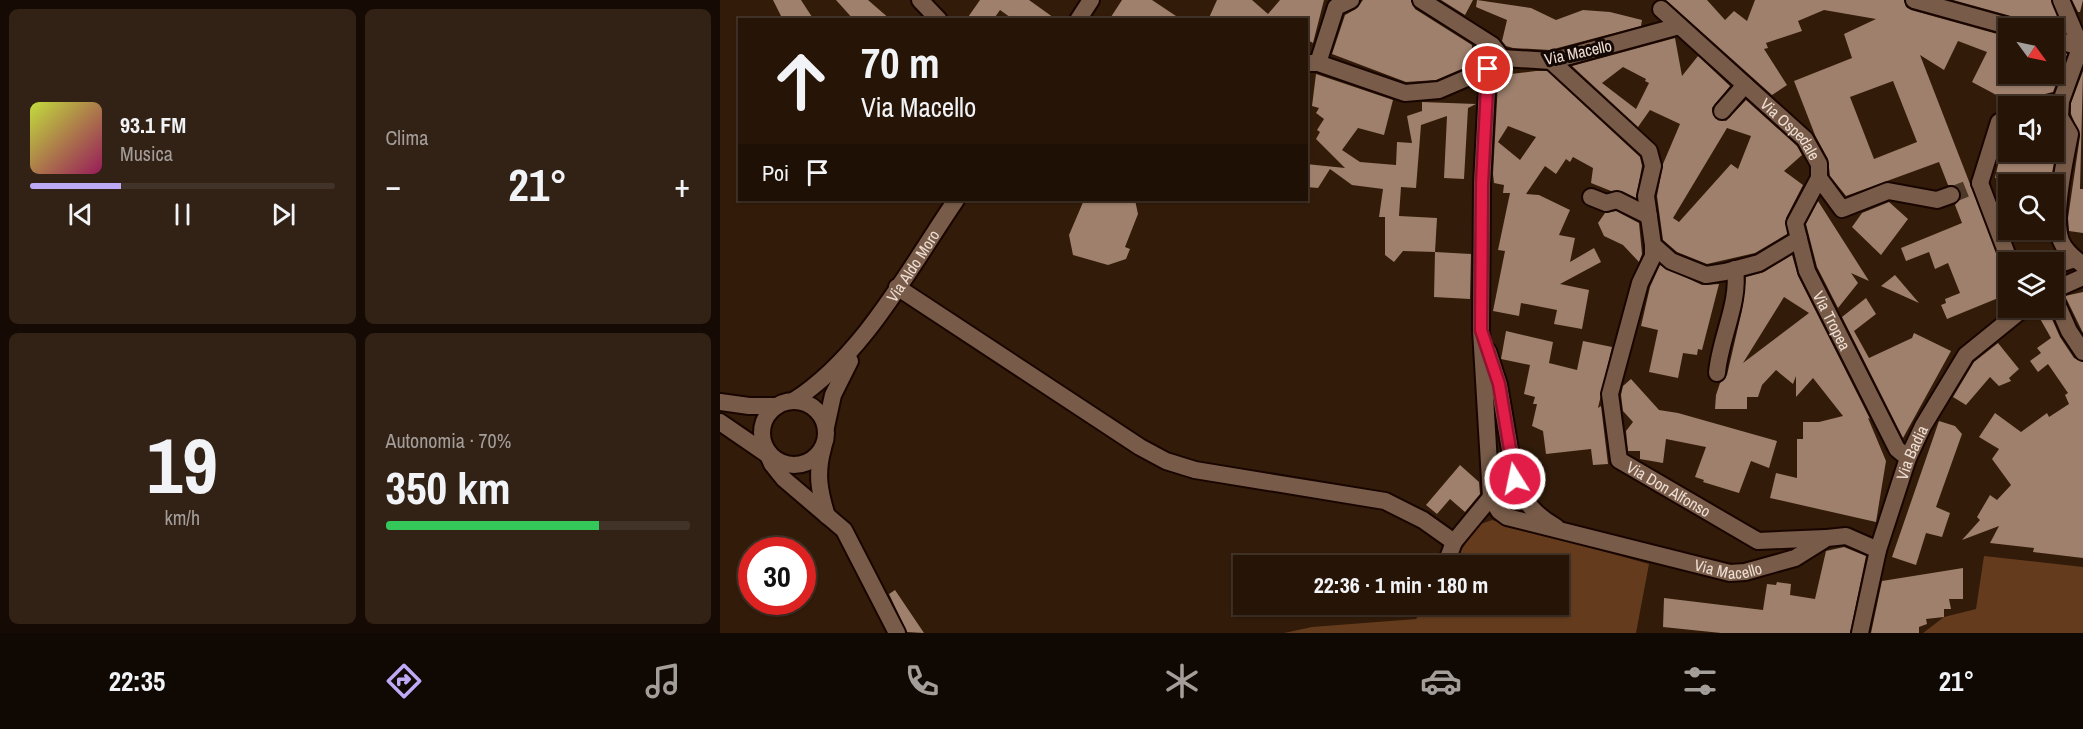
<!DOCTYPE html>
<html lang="it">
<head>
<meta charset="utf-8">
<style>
  body { margin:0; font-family:"Archivo Narrow",sans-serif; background:#322115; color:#f1f3f6; height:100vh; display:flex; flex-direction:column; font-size:22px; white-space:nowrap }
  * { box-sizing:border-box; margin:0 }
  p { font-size:20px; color:#a49e9b }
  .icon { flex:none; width:33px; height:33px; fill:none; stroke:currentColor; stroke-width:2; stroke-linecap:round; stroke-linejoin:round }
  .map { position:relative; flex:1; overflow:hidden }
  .drawer { display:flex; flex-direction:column; gap:9px; padding:9px; background:#150b04; width:720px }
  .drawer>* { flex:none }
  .guide { position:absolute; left:18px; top:18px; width:570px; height:183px; border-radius:0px; box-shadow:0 2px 4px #0004,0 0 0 2px #423328; background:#261407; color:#f1f3f6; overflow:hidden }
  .needle { width:39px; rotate:123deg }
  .buttons { position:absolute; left:1278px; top:18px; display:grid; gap:12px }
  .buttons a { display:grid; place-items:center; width:66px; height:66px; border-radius:0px; background:#261407; box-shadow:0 2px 4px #0004,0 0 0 2px #423328; font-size:30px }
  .speed { position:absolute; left:18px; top:537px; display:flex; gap:12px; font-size:30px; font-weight:700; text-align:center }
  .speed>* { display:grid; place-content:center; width:78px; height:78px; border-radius:50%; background:#261407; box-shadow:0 2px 4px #0004,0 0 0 2px #423328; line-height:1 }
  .speed .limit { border:9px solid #d22; background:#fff; color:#111 }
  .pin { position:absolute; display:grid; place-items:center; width:51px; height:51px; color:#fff; margin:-26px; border:3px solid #fff; border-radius:50%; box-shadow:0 2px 6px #0007 }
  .me { position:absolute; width:66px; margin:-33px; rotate:350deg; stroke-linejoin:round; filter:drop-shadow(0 0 4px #0008) }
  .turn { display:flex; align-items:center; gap:21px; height:126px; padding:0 24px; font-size:27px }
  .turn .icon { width:78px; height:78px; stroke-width:2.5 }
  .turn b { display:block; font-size:42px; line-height:51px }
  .then { display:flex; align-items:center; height:57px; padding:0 24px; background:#0003; gap:12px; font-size:22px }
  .big { font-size:45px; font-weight:700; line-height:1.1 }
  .drawer .tile { flex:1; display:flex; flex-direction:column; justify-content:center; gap:9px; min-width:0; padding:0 21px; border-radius:9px; background:#322115 }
  .drawer .dial { align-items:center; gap:0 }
  .dial b { font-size:78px; line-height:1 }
  .song { display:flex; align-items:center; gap:18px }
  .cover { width:72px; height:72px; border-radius:9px; background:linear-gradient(135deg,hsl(70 70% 55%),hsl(330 70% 35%)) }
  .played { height:6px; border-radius:3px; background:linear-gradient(90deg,#bcaaf6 30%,#423328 30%) }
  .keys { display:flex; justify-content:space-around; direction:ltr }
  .heat { display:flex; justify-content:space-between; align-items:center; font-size:33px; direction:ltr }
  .charge { height:9px; border-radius:4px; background:linear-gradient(90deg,#34c759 70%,#423328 0) }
  .drawer .tiles { flex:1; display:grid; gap:9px; grid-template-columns:repeat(2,1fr) }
  .trip { position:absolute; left:513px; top:555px; width:336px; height:60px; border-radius:0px; background:#261407; box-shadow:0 2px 4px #0004,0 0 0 2px #423328; font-weight:700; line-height:60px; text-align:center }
  .tab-bar { display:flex; height:96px; justify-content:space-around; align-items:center; background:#0f0803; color:#a49e9b }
  .tab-bar .icon { width:42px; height:42px }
  .tab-bar .on { color:#bcaaf6 }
  .tab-bar b { font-size:27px; color:#f1f3f6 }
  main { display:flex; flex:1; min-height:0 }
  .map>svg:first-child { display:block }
  .green { fill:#643b1d }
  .building { fill:#9e806c; fill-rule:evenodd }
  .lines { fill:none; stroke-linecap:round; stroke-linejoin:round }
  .minor-tunnel { stroke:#4e3827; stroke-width:16; stroke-dasharray:16 8; stroke-linecap:butt }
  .minor-casing { stroke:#190500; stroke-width:20 }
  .minor { stroke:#785c49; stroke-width:16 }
  .route-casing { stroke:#92132f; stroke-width:15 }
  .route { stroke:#e11d48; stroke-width:10 }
  .labels { text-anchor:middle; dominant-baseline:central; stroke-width:6; stroke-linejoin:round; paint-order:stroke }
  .street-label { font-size:16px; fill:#eeded3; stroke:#130803 }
</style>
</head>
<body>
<main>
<section class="drawer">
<div class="tiles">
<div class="tile">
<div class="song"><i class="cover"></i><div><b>93.1 FM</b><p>Musica</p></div></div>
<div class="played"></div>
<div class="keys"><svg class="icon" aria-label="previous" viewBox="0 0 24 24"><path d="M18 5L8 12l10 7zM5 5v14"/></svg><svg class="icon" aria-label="pause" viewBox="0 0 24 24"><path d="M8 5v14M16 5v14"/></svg><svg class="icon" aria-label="next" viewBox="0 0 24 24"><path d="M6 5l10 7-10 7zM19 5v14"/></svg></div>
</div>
<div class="tile"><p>Clima</p>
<div class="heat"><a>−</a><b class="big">21°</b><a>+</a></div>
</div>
<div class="tile dial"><b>19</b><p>km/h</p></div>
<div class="tile"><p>Autonomia · 70%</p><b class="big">350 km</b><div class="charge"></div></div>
</div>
</section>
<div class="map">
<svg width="1363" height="633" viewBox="0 0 1363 633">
  <rect width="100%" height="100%" fill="#321b09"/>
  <path class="green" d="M 772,520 L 929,564 L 916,633 L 564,633 L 592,627 L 696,619 L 706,605 L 838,604 L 838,566 L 731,565 L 758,525 Z
    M 1264,556 L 1363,567 L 1363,633 L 1203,633 L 1224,617 L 1256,609 Z"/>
  <path class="building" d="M 53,0 L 81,0 L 94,20 L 63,20 Z
    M 116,0 L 148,0 L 171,20 L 134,20 Z
    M 260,0 L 309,0 L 337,20 L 294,20 L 280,10 L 273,20 L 246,20 Z
    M 402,0 L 432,0 L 462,20 L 389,20 Z
    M 497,0 L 532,0 L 548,14 L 560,0 L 604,0 L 593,43 L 586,39 L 586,20 L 488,20 Z
    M 643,0 L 691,0 L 695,9 L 752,45 L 751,65 L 716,80 L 686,82 L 612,54 L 625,15 L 636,9 Z
    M 721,0 L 753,0 L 745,15 Z
    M 757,0 L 811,8 L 836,20 L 863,10 L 890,12 L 922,20 L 921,26 L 830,50 L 793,48 L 786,46 L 782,41 L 787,20 L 756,7 Z
    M 946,0 L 987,0 L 1005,20 L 1014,11 L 1027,21 L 1035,0 L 1184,0 L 1186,7 L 1191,10 L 1288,37 L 1288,74 L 1334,74 L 1334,50 L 1347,54 L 1333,92 L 1317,96 L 1302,106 L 1297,106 L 1252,82 L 1267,52 L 1238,41 L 1224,70 L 1200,55 L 1288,282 L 1288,294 L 1227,319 L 1221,305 L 1226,303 L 1225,299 L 1240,293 L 1228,263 L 1215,269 L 1209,252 L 1186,261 L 1181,248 L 1242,223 L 1235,205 L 1241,197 L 1241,191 L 1233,185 L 1228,185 L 1219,162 L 1126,196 L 1110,176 L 1108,159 L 1095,135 L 1074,81 L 1132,58 L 1124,34 L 1156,19 L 1104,10 L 1078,21 L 1082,31 L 1046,43 L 1048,48 L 1044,49 L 1067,85 L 1052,95 ZM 1173,81 L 1197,142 L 1154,159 L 1130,97 Z
    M 1233,0 L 1331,0 L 1343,31 L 1304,24 L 1298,18 Z
    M 1352,0 L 1363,0 L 1360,12 L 1358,12 Z
    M 955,38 L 962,76 L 978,56 L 1010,86 L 992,108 L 995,118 L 1006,121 L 1026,100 L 1077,146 L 1082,155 L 1064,171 L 1083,185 L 1066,218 L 1067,234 L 1035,253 L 987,264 L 957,252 L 943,240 L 937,196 L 943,164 L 960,124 L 930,110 L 918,127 L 852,66 ZM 903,67 L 926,79 L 925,81 L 929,83 L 916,109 L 882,83 ZM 1007,128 L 1031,136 L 1018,169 L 1011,164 L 959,222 L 953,218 Z
    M 816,71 L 827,71 L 920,157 L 922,166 L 916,198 L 902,191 L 891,191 L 871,183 L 873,168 L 853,157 L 850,162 L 846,159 L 836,174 L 825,166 L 806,194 L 819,195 L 850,210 L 839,235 L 855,238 L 850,262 L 874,248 L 881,262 L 840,284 L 869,290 L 862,329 L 834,324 L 837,310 L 801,303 L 799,316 L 773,311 L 785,251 L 778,250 L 790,193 L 783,193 L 784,185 L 774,183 L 773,174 L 778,82 L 783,80 L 782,75 ZM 788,126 L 816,137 L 800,160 L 778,142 Z
    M 1363,71 L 1360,189 L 1363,189 L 1363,233 L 1349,231 L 1348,218 L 1360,136 L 1351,114 L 1351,103 Z
    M 596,74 L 673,100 L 664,135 L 638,128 L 622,150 L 640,162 L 676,165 L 677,142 L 692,143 L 687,116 L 702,111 L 702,102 L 756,104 L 748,108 L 744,179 L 724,178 L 727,116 L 701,125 L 696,188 L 681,187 L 679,216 L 717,218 L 715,252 L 683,251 L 674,262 L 665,255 L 665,217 L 659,217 L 663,189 L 632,185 L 610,169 L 598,188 L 586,187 L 586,164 L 625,168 L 596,139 L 600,132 L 597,130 L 604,119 L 596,113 L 599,108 L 592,106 Z
    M 1334,127 L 1339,136 L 1330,184 L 1285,184 L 1286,180 L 1275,178 L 1281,152 L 1334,152 Z
    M 364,200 L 415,200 L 418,214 L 405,247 L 410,249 L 406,259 L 388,265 L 353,255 L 349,235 Z
    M 1098,201 L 1149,281 L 1131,273 L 1138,283 L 1118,308 L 1097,267 L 1086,224 Z
    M 1169,202 L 1188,219 L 1161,255 L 1132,227 L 1142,213 Z
    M 896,211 L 919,223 L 922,254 L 919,262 L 903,245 L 884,236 L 878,223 L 885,213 Z
    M 715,252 L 751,254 L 750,299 L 714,297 Z
    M 1072,255 L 1078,276 L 1150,419 L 1148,418 L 1166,461 L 1156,522 L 1050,498 L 1056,473 L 1077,478 L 1077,439 L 1083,439 L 1083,422 L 1099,422 L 1123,416 L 1093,378 L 1076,397 L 1076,376 L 1073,384 L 1056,370 L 1042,385 L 1038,397 L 1027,397 L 1027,409 L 995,409 L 996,395 L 1000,383 L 1007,375 L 1022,310 L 1026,277 L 1044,272 ZM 1064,297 L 1089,313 L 1023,363 Z
    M 940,265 L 982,285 L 999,284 L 982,350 L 978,349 L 977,355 L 963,353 L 958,378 L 929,372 L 938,330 L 921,326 L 930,287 Z
    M 1175,275 L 1199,303 L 1161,286 Z
    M 1363,292 L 1363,333 L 1345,296 Z
    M 1146,298 L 1156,314 L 1134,331 L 1149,358 L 1192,338 L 1194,333 L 1231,351 L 1183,438 L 1122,317 Z
    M 1314,308 L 1327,308 L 1340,337 L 1354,358 L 1363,362 L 1363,558 L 1313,552 L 1314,548 L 1270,543 L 1279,526 L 1242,540 L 1260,520 L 1257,517 L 1270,495 L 1277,500 L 1291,485 L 1272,459 L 1279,449 L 1259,437 L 1275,413 L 1301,432 L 1327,413 L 1329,417 L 1349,404 L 1345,395 L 1348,393 L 1328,364 L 1318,372 L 1310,361 L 1321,353 L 1317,348 L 1331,338 Z
    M 786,331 L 833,342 L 829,363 L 857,370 L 863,341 L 892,347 L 878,408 L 881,406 L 888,464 L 873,465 L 871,449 L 826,454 L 823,431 L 812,426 L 817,404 L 813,404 L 815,397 L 804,394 L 810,365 L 781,359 Z
    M 1278,343 L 1299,369 L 1289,378 L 1291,381 L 1279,386 L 1270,377 L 1246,405 L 1233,397 L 1254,362 Z
    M 911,379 L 939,410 L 958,413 L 1057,441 L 1049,468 L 1031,461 L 1019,493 L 983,482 L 984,480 L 975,477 L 986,447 L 946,439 L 943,463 L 920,459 L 920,451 L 908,451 L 906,431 L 913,422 L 903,411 L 901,395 L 903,386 Z
    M 1219,421 L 1235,426 L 1242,434 L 1216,507 L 1230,513 L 1222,537 L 1206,533 L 1196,565 L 1172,557 Z
    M 740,465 L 759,482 L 760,494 L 745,512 L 730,499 L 717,514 L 706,505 Z
    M 1124,547 L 1146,556 L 1130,633 L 1001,633 L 943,627 L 944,598 L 1043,610 L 1047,584 L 1056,585 L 1057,582 L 1071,584 L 1070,595 L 1095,599 L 1106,551 Z
    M 1243,568 L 1243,599 L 1229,599 L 1231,609 L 1224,609 L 1224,617 L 1206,619 L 1207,624 L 1199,627 L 1199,633 L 1151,633 L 1162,581 Z
    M 175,590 L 204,633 L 187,632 L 169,594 Z"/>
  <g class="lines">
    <path class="minor-tunnel" d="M 1231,195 L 1251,187"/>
    <defs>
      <g id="minor">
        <path d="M 200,0 L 219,20"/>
        <path d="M 701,0 L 772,45 L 782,58"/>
        <path d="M 1194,0 L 1295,28"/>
        <path d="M 1341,0 L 1361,47"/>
        <path id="s1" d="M 941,9 L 1085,139 L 1099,164 L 1099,178 L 1122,209 L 1168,191 L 1217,200 L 1231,195"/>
        <path d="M 358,20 L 371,0"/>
        <path id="s2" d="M 959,26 L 831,61 L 782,58 L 768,69 L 762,184 L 761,330 L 771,497 L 779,511 L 787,517 L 1010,573 L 1025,572 L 1075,558 L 1107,538 L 1126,536 L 1158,550"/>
        <path d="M 1334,39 L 1363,48"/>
        <path d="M 1363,40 L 1341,101 L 1340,117 L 1350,134 C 1345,160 1332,217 1341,241 C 1345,251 1355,259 1363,265"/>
        <path d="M 831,61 L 929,151 L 933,166 L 926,196 L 933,245 L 951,261 L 986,275 L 1005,272 L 1039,263 L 1079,239"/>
        <path d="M 586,63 L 598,63 L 685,93 L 719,90 L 768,69"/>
        <path d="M 598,63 L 616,7 L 631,0"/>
        <path d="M 1320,106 L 1341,101"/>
        <path d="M 1002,111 L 1025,85"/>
        <path id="s3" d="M 1099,178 L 1075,223 L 1087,271 L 1177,449 L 1188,458"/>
        <path d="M 1260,183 L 1290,262"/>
        <path d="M 1260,183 L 1279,122 L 1288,118"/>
        <path d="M 871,197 L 886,203 L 897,200 L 929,216"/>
        <path id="s4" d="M 933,245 L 933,256 L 920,283 L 890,394 L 899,460 L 1038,541 L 1106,538"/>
        <path d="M 1334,266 L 1355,259"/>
        <path d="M 177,287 L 420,447 L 446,461 L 475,470 L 665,501 L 703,520 L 734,542"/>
        <path d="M 1334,290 L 1363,277"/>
        <path d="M 1334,297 L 1349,331 L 1363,352"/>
        <path d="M 768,351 L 779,385 L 795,479 C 803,501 815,515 836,527"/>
        <path d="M 997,373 C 1000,338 1020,303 1015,269"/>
        <circle cx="74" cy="433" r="32"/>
        <path id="s5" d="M 73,401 C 143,357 190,267 236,200"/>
        <path d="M 0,402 L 29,406 L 57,406"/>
        <path d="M 0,422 L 51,457"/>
        <path d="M 106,427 L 113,395 L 130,361"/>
        <path d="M 103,448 C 96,473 99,491 107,516"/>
        <path d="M 46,450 L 52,464 L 64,479 L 124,530 L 177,633"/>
        <path d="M 725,566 L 734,542 L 771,497"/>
        <path id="s6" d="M 1140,633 L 1158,550 L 1188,458 L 1203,426 L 1246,355 L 1304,308"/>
      </g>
    </defs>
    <use href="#minor" class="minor-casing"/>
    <use href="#minor" class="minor"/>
  </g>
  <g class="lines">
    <defs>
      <path id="route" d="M 768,69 L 762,184 L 761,330 L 779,384 L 795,479"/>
    </defs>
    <use href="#route" class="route-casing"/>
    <use href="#route" class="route"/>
  </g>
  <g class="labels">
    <g class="street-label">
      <text transform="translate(858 52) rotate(-12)">Via Macello</text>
      <text stroke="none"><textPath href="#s1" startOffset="177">Via Ospedale</textPath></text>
      <text stroke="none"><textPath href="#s5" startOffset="182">Via Aldo Moro</textPath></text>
      <text stroke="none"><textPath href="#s3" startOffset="156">Via Tropea</textPath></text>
      <text stroke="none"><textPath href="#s6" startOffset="188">Via Badia</textPath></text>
      <text stroke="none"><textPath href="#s4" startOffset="280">Via Don Alfonso</textPath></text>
      <text stroke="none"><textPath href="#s2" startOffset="882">Via Macello</textPath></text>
    </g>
  </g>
</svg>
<div class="buttons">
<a><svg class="needle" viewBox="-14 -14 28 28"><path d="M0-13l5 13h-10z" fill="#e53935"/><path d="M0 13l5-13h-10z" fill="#a49e9b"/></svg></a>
<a><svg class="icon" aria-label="sound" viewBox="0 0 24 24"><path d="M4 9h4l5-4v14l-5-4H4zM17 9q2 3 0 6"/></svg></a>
<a><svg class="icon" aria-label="search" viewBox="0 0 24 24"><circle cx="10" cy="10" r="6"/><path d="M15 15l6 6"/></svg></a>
<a><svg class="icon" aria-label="layers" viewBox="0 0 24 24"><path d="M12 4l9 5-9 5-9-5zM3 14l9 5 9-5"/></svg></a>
</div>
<div class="speed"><div class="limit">30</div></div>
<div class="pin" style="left:768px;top:69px;background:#d93025"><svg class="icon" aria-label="arrive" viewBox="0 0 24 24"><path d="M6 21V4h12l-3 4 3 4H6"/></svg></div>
<svg class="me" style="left:795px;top:479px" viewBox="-20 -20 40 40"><circle r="17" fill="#e11d48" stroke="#fff" stroke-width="3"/><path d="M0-11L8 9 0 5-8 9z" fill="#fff"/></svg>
<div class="trip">22:36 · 1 min · 180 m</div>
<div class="guide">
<div class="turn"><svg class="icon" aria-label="ahead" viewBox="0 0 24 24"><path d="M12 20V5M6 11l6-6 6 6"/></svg><div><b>70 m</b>Via Macello</div></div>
<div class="then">Poi<svg class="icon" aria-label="arrive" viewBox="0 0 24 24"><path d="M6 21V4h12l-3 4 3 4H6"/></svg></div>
</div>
</div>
</main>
<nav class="tab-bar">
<b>22:35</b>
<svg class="icon on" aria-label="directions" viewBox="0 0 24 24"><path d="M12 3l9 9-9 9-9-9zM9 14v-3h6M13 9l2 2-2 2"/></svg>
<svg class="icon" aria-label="music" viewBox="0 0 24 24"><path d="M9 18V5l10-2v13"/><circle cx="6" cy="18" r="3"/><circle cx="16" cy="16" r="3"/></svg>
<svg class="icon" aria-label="phone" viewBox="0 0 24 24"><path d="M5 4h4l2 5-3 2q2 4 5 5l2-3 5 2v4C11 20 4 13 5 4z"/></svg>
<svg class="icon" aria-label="climate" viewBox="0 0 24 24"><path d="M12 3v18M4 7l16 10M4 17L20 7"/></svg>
<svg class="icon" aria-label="car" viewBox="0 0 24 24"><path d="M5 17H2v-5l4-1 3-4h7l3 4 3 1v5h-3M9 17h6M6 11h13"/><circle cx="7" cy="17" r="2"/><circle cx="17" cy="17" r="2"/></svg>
<svg class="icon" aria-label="filters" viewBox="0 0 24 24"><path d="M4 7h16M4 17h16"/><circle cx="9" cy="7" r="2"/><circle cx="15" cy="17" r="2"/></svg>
<b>21°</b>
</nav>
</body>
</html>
